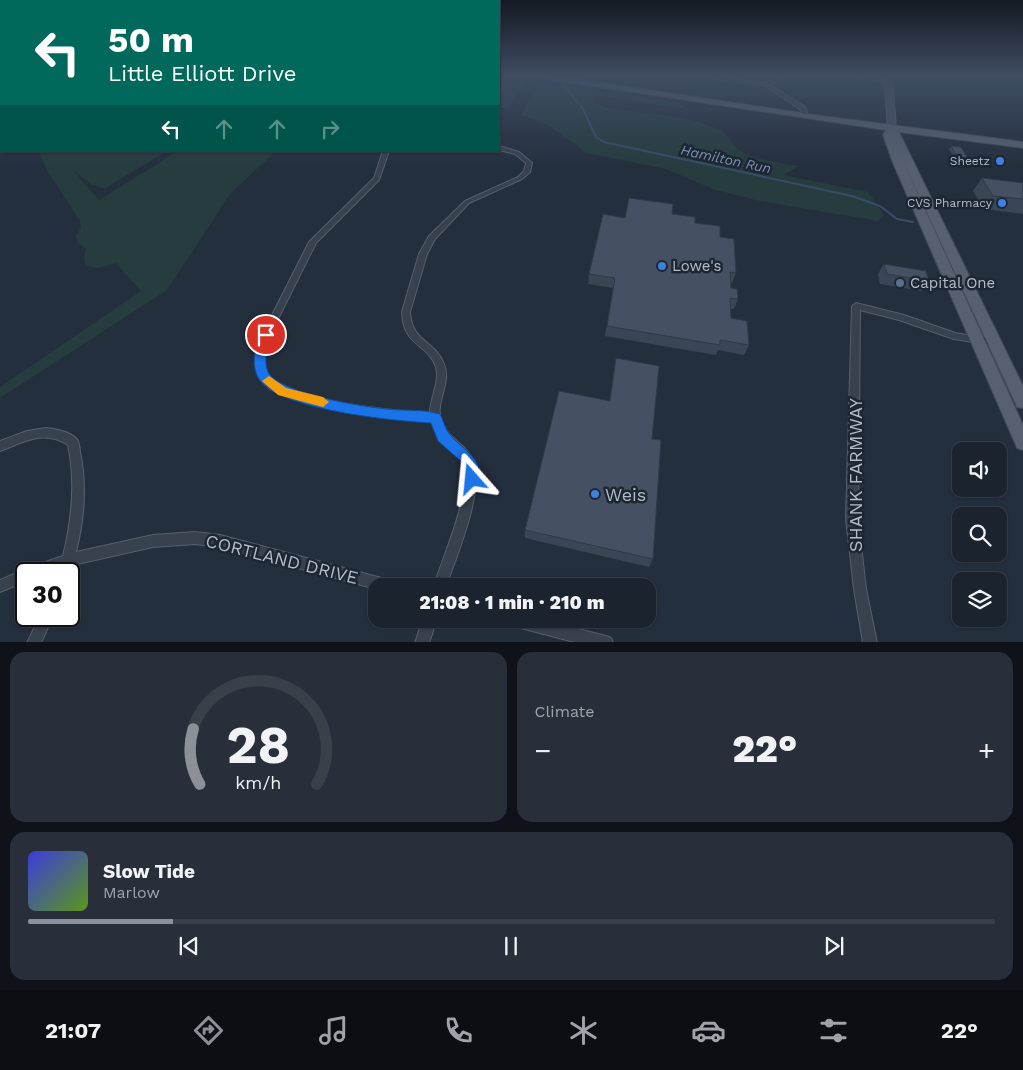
<!DOCTYPE html>
<html lang="en">
<head>
<meta charset="utf-8">
<style>
  body { margin:0; font-family:"Work Sans",sans-serif; background:#282f3a; color:#f1f3f6; height:100vh; display:flex; flex-direction:column; font-size:19px; white-space:nowrap }
  * { box-sizing:border-box; margin:0 }
  p { font-size:16px; color:#a0a4aa }
  .icon { flex:none; width:28px; height:28px; fill:none; stroke:currentColor; stroke-width:2; stroke-linecap:round; stroke-linejoin:round }
  .map { position:relative; height:642px; overflow:hidden }
  .side { display:flex; flex-direction:column; gap:10px; padding:10px; background:#0f1319; flex:1 }
  .side>* { flex:none }
  .guide { position:absolute; left:0px; top:0px; width:500px; height:152px; box-shadow:0 1px 4px #0004,0 0 0 1px #39404a; background:#00695c; color:#fff; overflow:hidden }
  .controls { position:absolute; left:952px; top:442px; display:grid; gap:10px }
  .controls a { display:grid; place-items:center; width:55px; height:55px; border-radius:10px; background:#1b232e; box-shadow:0 1px 4px #0004,0 0 0 1px #39404a; font-size:25px }
  .speed { position:absolute; left:15px; top:562px; display:flex; gap:10px; font-size:25px; font-weight:700; text-align:center }
  .speed>* { display:grid; place-content:center; width:65px; height:65px; border-radius:50%; background:#1b232e; box-shadow:0 1px 4px #0004,0 0 0 1px #39404a; line-height:1 }
  .speed .limit { border:2px solid #111; border-radius:8px; background:#fff; color:#111 }
  .pin { position:absolute; display:grid; place-items:center; width:42px; height:42px; color:#fff; margin:-21px; border:2px solid #fff; border-radius:50%; box-shadow:0 1px 5px #0007 }
  .me { position:absolute; width:55px; margin:-28px; rotate:342deg; stroke-linejoin:round; filter:drop-shadow(0 0 4px #0008) }
  .turn { display:flex; align-items:center; gap:18px; height:105px; padding:0 25px; font-size:22px }
  .turn .icon { width:65px; height:65px; stroke-width:2.5 }
  .turn b { display:block; font-size:35px; line-height:42px }
  .lanes { display:flex; align-items:center; height:48px; padding:0 25px; background:#0003; justify-content:center; gap:25px; direction:ltr }
  .lanes .off { opacity:.35 }
  .big { font-size:38px; font-weight:800; line-height:1.1 }
  .side .widget { flex:1; display:flex; flex-direction:column; justify-content:center; gap:8px; min-width:0; padding:0 18px; border-radius:15px; background:#282f3a }
  .side .dial { align-items:center; gap:0 }
  .dial svg { height:130px; overflow:visible; fill:none; stroke:#39404a; stroke-width:7; stroke-linecap:round; text-anchor:middle }
  .dial text { fill:#f1f3f6; stroke:none }
  .song { display:flex; align-items:center; gap:15px }
  .cover { width:60px; height:60px; border-radius:8px; background:linear-gradient(135deg,hsl(240 70% 55%),hsl(90 70% 35%)) }
  .played { height:5px; border-radius:2px; background:linear-gradient(90deg,#8c9099 15%,#39404a 15%) }
  .keys { display:flex; justify-content:space-around; direction:ltr }
  .heat { display:flex; justify-content:space-between; align-items:center; font-size:28px; direction:ltr }
  .side .tiles { flex:1; display:grid; gap:10px; grid-template-columns:1fr 1fr }
  .widget:last-child { grid-column:span 2 }
  .trip { position:absolute; left:368px; top:578px; width:288px; height:50px; border-radius:15px; background:#1b232e; box-shadow:0 1px 4px #0004,0 0 0 1px #39404a; font-weight:800; line-height:50px; text-align:center }
  .tabs { display:flex; height:80px; justify-content:space-around; align-items:center; background:#0b0e12; color:#a0a4aa }
  .tabs .icon { width:35px; height:35px }
  .tabs .on { color:#8c9099 }
  .tabs b { font-size:22px; color:#f1f3f6 }
  .map>svg:first-child { display:block }
  .green { fill:#263c3f }
  .lines { fill:none; stroke-linecap:round; stroke-linejoin:round }
  .stream { stroke:#394c67; stroke-width:2 }
  .street-casing { stroke:#565f6c; stroke-width:2 }
  .secondary-casing { stroke:#565f6c; stroke-width:2 }
  .primary-casing { stroke:#414a57; stroke-width:2 }
  .street { fill:#38414e; fill-rule:evenodd }
  .secondary { fill:#465061; fill-rule:evenodd }
  .primary { fill:#56606e; fill-rule:evenodd }
  .wall { fill:#3b4654 }
  .building { fill:#455162; stroke:#303945 }
  .route { fill:#1a73e8; stroke:#114b97 }
  .slow { fill:#f59e0b }
  .shop-dot { fill:#3f7fe0; stroke:#1d2633; stroke-width:2 }
  .service-dot { fill:#5c6f8a; stroke:#1d2633; stroke-width:2 }
  .labels { text-anchor:middle; dominant-baseline:central; stroke-width:5; stroke-linejoin:round; paint-order:stroke }
  .far-poi-label { font-size:12px; fill:#b4bcc9; stroke:#1d2633; text-anchor:end }
  .far-water-label { font-size:14px; font-style:italic; fill:#7c92b1; stroke:#1d2633 }
  .poi-label { font-size:15px; fill:#b4bcc9; stroke:#1d2633; text-anchor:start }
  .near-street-label { font-size:18px; fill:#b4bcc9; stroke:#1d2633 }
  .near-poi-label { font-size:18px; fill:#b4bcc9; stroke:#1d2633; text-anchor:start }
</style>
</head>
<body>
<div class="map">
<svg width="1023" height="643" viewBox="0 0 1023 643">
  <rect width="100%" height="100%" fill="#242f3e"/>
  <path class="green" d="M 499,76 L 528,78 L 508,109 L 499,108 Z
    M 540,82 L 679,103 L 685,107 L 681,108 L 600,96 L 595,96 L 593,101 L 598,105 L 607,108 C 643,114 684,114 718,129 C 728,133 730,144 739,150 C 757,161 778,162 799,166 L 783,175 L 868,192 L 884,215 L 878,221 L 755,200 L 713,189 L 666,169 L 587,153 L 548,125 L 521,115 Z
    M 38,151 L 167,151 L 104,189 L 91,184 L 74,171 L 99,200 L 178,151 L 276,151 L 230,194 L 167,290 L 0,398 L 0,387 L 141,291 L 116,263 L 99,268 L 86,266 L 84,258 L 86,249 L 78,243 L 76,236 L 81,228 L 80,221 L 48,172 Z"/>
  <g class="lines">
    <path class="stream" d="M 561,82 L 583,109 L 596,137 L 604,142 L 852,196 L 880,206 L 897,219 L 913,222"/>
    <defs>
      <path id="street" d="M 705,76 C 725,75 746,82 765,82 C 774,82 783,76 792,76 L 770,85 L 805,107 L 808,115 L 803,116 L 800,109 L 764,85 L 708,78 Z
        M 852,76 L 866,76 L 891,80 L 888,82 L 855,78 Z
        M 499,146 L 519,152 L 532,163 L 530,172 L 522,179 L 469,203 L 435,239 L 427,254 L 410,312 C 412,343 434,339 444,364 C 452,383 435,401 441,420 C 445,437 465,443 472,458 C 486,488 457,555 446,586 L 434,586 C 442,558 475,487 462,461 C 454,446 438,442 431,422 L 397,419 L 343,412 L 292,399 L 270,389 L 260,379 L 255,365 L 256,350 L 262,335 L 309,242 L 374,178 L 383,151 L 389,151 L 379,180 L 316,243 L 270,335 C 266,346 261,361 266,372 C 280,402 398,411 430,413 C 430,398 440,382 436,367 C 428,343 403,347 402,312 L 419,254 L 429,236 L 465,201 L 518,177 L 524,171 L 526,163 L 515,154 L 499,150 Z
        M 856,303 L 904,315 L 955,333 L 997,340 L 1000,341 L 1002,343 L 1000,345 L 997,346 L 954,339 L 899,320 L 860,310 L 858,519 L 866,589 L 877,643 L 863,643 L 854,589 L 846,519 L 852,306 Z
        M 46,428 C 55,429 73,432 78,441 C 79,444 80,449 80,452 C 87,485 84,520 76,552 L 153,535 L 195,532 L 220,535 L 389,580 L 393,582 L 395,586 L 376,586 L 376,589 L 220,547 L 195,544 L 153,547 L 73,565 L 69,578 L 69,574 L 58,574 L 59,570 L 47,574 L 26,574 L 26,581 L 0,592 L 0,580 L 28,568 L 63,556 C 72,519 76,482 68,445 C 43,429 24,442 0,451 L 0,441 L 27,431 Z
        M 40,616 L 53,616 L 41,643 L 27,643 Z
        M 423,619 L 437,619 L 429,643 L 415,643 Z
        M 506,619 L 538,619 L 606,636 L 611,638 L 613,643 L 578,643 L 513,626 L 508,624 Z"/>
      <path id="secondary" d="M 884,76 L 892,76 L 896,128 L 892,131 L 888,128 Z"/>
      <path id="primary" d="M 536,76 L 555,76 L 815,115 L 1023,142 L 1023,148 L 899,132 L 1023,386 L 1023,408 L 1017,407 L 1015,402 L 898,150 L 1023,425 L 1023,450 L 1017,448 L 1015,443 L 893,163 L 883,135 L 886,130 L 540,78 Z"/>
    </defs>
    <use href="#street" class="street-casing"/>
    <use href="#secondary" class="secondary-casing"/>
    <use href="#primary" class="primary-casing"/>
    <use href="#street" class="street"/>
    <use href="#secondary" class="secondary"/>
    <use href="#primary" class="primary"/>
  </g>
  <path class="wall" d="M 951,146 L 971,164 L 969,167 L 958,166 L 949,149 Z
    M 982,178 L 1023,183 L 1023,214 L 984,209 L 973,191 Z
    M 672,214 L 695,223 L 720,237 L 736,273 L 732,283 L 730,283 L 731,288 L 738,299 L 734,309 L 731,309 L 731,318 L 749,345 L 744,355 L 718,350 L 716,355 L 605,336 L 613,288 L 588,284 L 589,274 L 625,218 Z
    M 884,264 L 929,281 L 922,291 L 880,284 L 878,274 Z
    M 616,358 L 652,439 L 653,559 L 649,567 L 525,538 L 525,530 L 610,401 Z"/>
  <path class="building" d="M 951,146 L 961,147 L 971,164 L 960,163 Z
    M 982,178 L 1023,183 L 1023,199 L 993,196 Z
    M 629,198 L 673,204 L 672,214 L 695,217 L 695,223 L 720,226 L 720,237 L 734,239 L 736,273 L 730,272 L 731,288 L 737,289 L 738,299 L 730,298 L 731,318 L 747,321 L 749,345 L 720,340 L 720,345 L 607,326 L 615,278 L 589,274 L 603,214 L 625,218 Z
    M 884,264 L 926,271 L 929,281 L 887,274 Z
    M 616,358 L 659,366 L 652,439 L 661,440 L 653,559 L 525,530 L 559,391 L 610,401 Z"/>
  <linearGradient id="sky" x2="0" y2="1"><stop stop-color="#141a22"/><stop offset="0.46" stop-color="#3f4d63"/><stop offset="1" stop-color="#3f4d63" stop-opacity="0"/></linearGradient>
  <rect width="1023" height="166" fill="url(#sky)"/>
  <path class="route" d="M 266,330 L 272,335 C 268,346 263,360 268,372 C 278,393 363,407 387,409 C 404,411 424,409 440,414 C 443,420 445,427 448,432 C 459,448 488,459 477,484 L 472,485 L 467,484 L 462,462 L 438,441 L 431,423 C 394,421 280,410 259,379 C 250,365 255,345 262,332 Z"/>
  <path class="slow" d="M 269,376 L 286,388 L 323,397 L 329,402 L 323,407 L 278,395 L 262,381 Z"/>
  <g class="shop-dot">
    <circle cx="1000" cy="161" r="5"/>
    <circle cx="1002" cy="203" r="5"/>
    <circle cx="662" cy="266" r="5"/>
    <circle cx="595" cy="494" r="5"/>
  </g>
  <circle class="service-dot" cx="900" cy="283" r="5"/>
  <g class="labels">
    <g class="far-poi-label">
      <text x="990" y="161">Sheetz</text>
      <text x="992" y="203">CVS Pharmacy</text>
    </g>
    <g class="far-water-label">
      <text transform="translate(726 159) rotate(12)">Hamilton Run</text>
    </g>
    <g class="poi-label">
      <text x="672" y="266">Lowe's</text>
      <text x="910" y="283">Capital One</text>
    </g>
    <g class="near-street-label">
      <text transform="translate(855 475) rotate(-90)">SHANK FARMWAY</text>
      <text transform="translate(282 559) rotate(14)">CORTLAND DRIVE</text>
    </g>
    <g class="near-poi-label">
      <text x="605" y="494">Weis</text>
    </g>
  </g>
</svg>
<div class="controls">
<a><svg class="icon" aria-label="sound" viewBox="0 0 24 24"><path d="M4 9h4l5-4v14l-5-4H4zM17 9q2 3 0 6"/></svg></a>
<a><svg class="icon" aria-label="search" viewBox="0 0 24 24"><circle cx="10" cy="10" r="6"/><path d="M15 15l6 6"/></svg></a>
<a><svg class="icon" aria-label="layers" viewBox="0 0 24 24"><path d="M12 4l9 5-9 5-9-5zM3 14l9 5 9-5"/></svg></a>
</div>
<div class="speed"><div class="limit">30</div></div>
<div class="pin" style="left:266px;top:335px;background:#d93025"><svg class="icon" aria-label="arrive" viewBox="0 0 24 24"><path d="M6 21V4h12l-3 4 3 4H6"/></svg></div>
<svg class="me" style="left:472px;top:479px" viewBox="-20 -20 40 40"><path d="M0-17L14 15 0 8-14 15z" fill="#1a73e8" stroke="#fff" stroke-width="4"/></svg>
<div class="trip">21:08 · 1 min · 210 m</div>
<div class="guide">
<div class="turn"><svg class="icon" aria-label="left" viewBox="0 0 24 24"><path d="M17 20v-9H6M10 6l-5 5 5 5"/></svg><div><b>50 m</b>Little Elliott Drive</div></div>
<div class="lanes"><svg class="icon" aria-label="left" viewBox="0 0 24 24"><path d="M17 20v-9H6M10 6l-5 5 5 5"/></svg><svg class="icon off" aria-label="ahead" viewBox="0 0 24 24"><path d="M12 20V5M6 11l6-6 6 6"/></svg><svg class="icon off" aria-label="ahead" viewBox="0 0 24 24"><path d="M12 20V5M6 11l6-6 6 6"/></svg><svg class="icon off" aria-label="right" viewBox="0 0 24 24"><path d="M7 20v-9h11M14 6l5 5-5 5"/></svg></div>
</div>
</div>
<section class="side">
<div class="tiles">
<div class="widget dial"><svg viewBox="0 0 100 80">
<path d="M14 69A42 42 0 1 1 86 69"/>
<path d="M14 69A42 42 0 0 1 10 35" stroke="#8c9099"/>
<text x="50" y="56" font-size="32" font-weight="700">28</text>
<text x="50" y="72" font-size="11">km/h</text>
</svg></div>
<div class="widget"><p>Climate</p>
<div class="heat"><a>−</a><b class="big">22°</b><a>+</a></div>
</div>
<div class="widget">
<div class="song"><i class="cover"></i><div><b>Slow Tide</b><p>Marlow</p></div></div>
<div class="played"></div>
<div class="keys"><svg class="icon" aria-label="previous" viewBox="0 0 24 24"><path d="M18 5L8 12l10 7zM5 5v14"/></svg><svg class="icon" aria-label="pause" viewBox="0 0 24 24"><path d="M8 5v14M16 5v14"/></svg><svg class="icon" aria-label="next" viewBox="0 0 24 24"><path d="M6 5l10 7-10 7zM19 5v14"/></svg></div>
</div>
</div>
</section>
<nav class="tabs">
<b>21:07</b>
<svg class="icon on" aria-label="directions" viewBox="0 0 24 24"><path d="M12 3l9 9-9 9-9-9zM9 14v-3h6M13 9l2 2-2 2"/></svg>
<svg class="icon" aria-label="music" viewBox="0 0 24 24"><path d="M9 18V5l10-2v13"/><circle cx="6" cy="18" r="3"/><circle cx="16" cy="16" r="3"/></svg>
<svg class="icon" aria-label="phone" viewBox="0 0 24 24"><path d="M5 4h4l2 5-3 2q2 4 5 5l2-3 5 2v4C11 20 4 13 5 4z"/></svg>
<svg class="icon" aria-label="climate" viewBox="0 0 24 24"><path d="M12 3v18M4 7l16 10M4 17L20 7"/></svg>
<svg class="icon" aria-label="car" viewBox="0 0 24 24"><path d="M5 17H2v-5l4-1 3-4h7l3 4 3 1v5h-3M9 17h6M6 11h13"/><circle cx="7" cy="17" r="2"/><circle cx="17" cy="17" r="2"/></svg>
<svg class="icon" aria-label="filters" viewBox="0 0 24 24"><path d="M4 7h16M4 17h16"/><circle cx="9" cy="7" r="2"/><circle cx="15" cy="17" r="2"/></svg>
<b>22°</b>
</nav>
</body>
</html>
